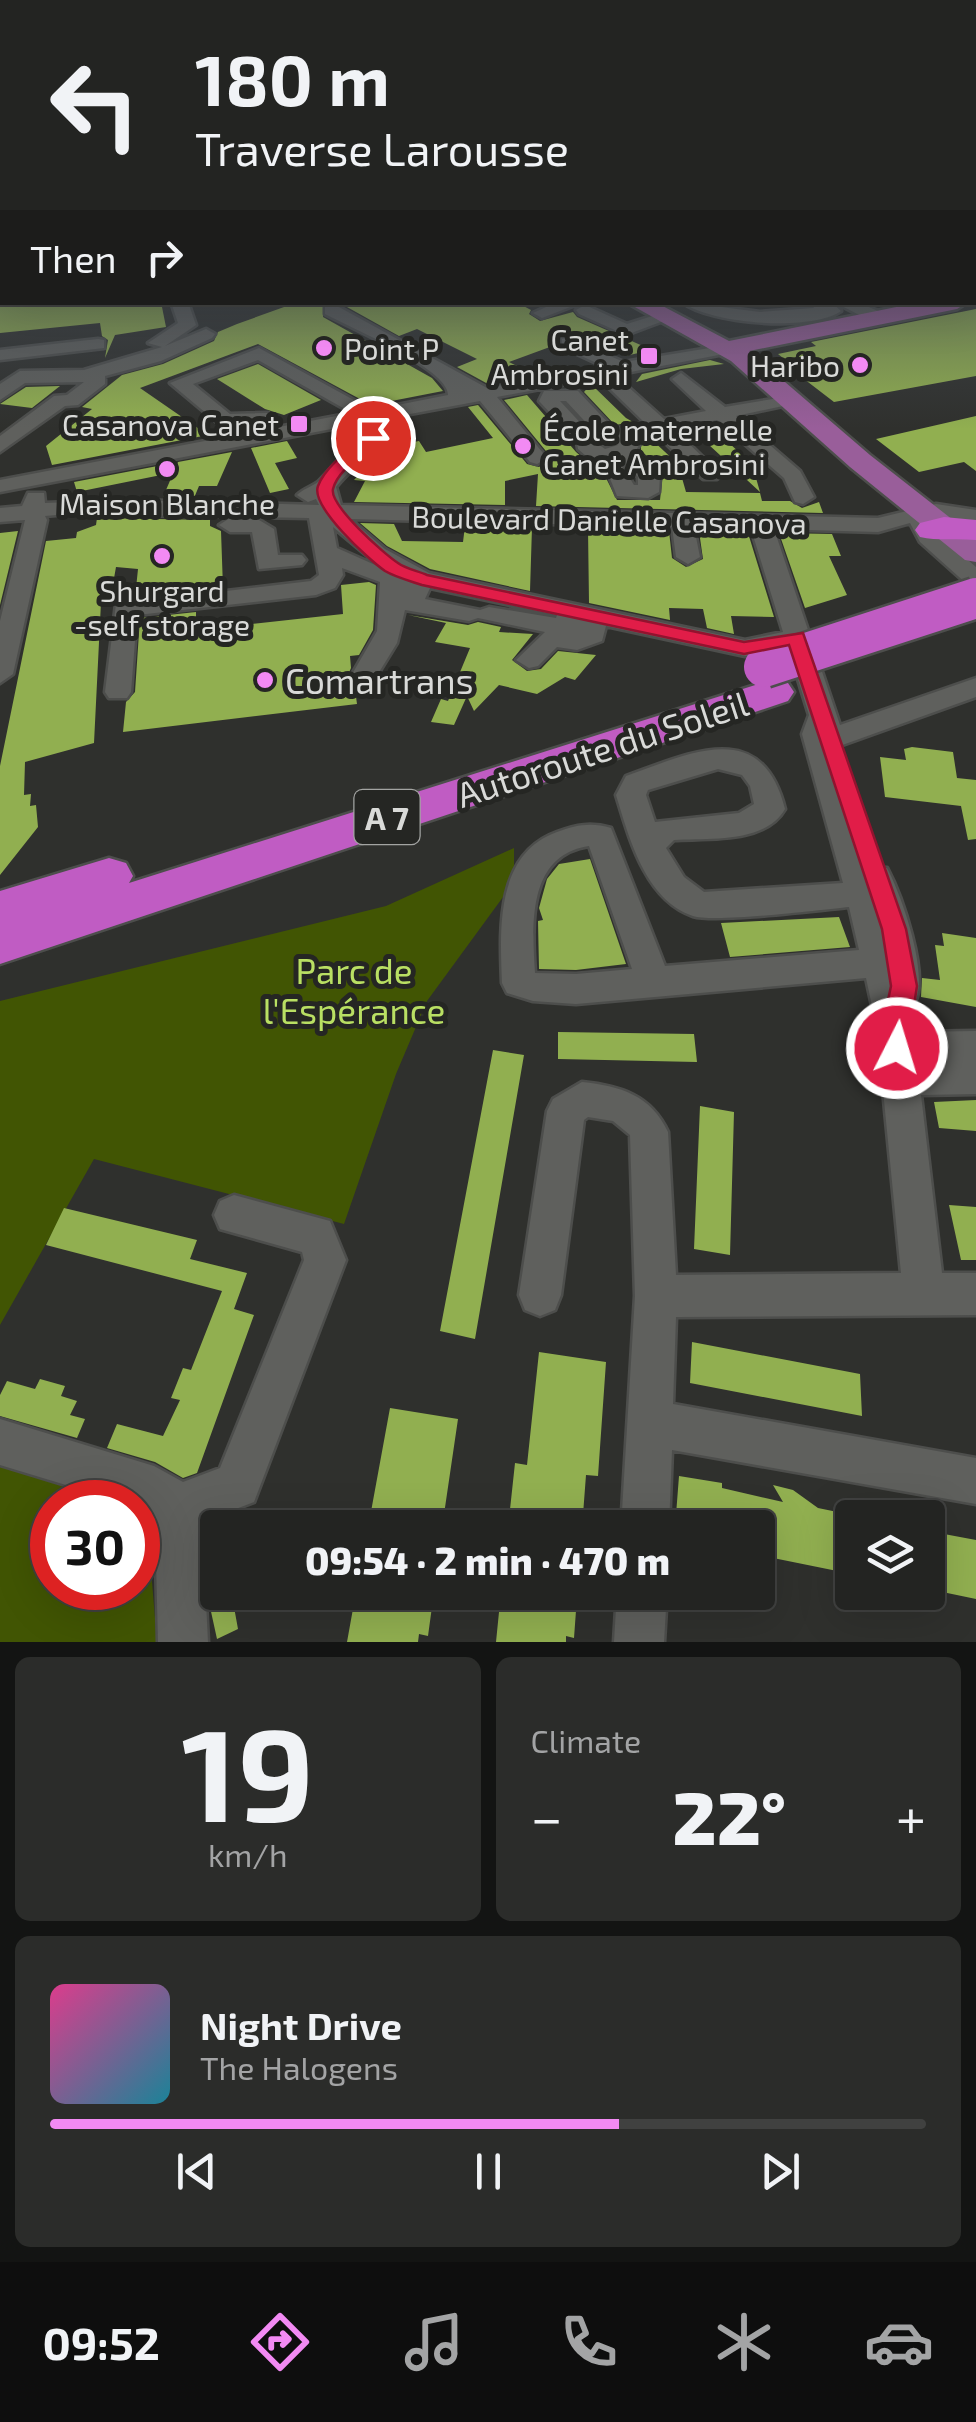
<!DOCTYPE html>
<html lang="en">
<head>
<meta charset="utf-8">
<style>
  body { margin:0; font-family:"Exo 2",sans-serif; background:#2b2c2a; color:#f1f3f6; height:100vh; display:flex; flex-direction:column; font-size:38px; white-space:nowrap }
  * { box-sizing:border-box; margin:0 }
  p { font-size:32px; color:#a3a4a5 }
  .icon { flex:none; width:55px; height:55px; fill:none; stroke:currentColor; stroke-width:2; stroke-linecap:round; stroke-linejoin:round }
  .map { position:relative; height:1642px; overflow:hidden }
  .sheet { display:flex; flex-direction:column; gap:15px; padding:15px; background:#131413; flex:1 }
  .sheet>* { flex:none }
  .banner { position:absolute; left:0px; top:0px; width:978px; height:305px; box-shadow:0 10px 40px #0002,0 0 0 2px #404140; background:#232422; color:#f1f3f6; overflow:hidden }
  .controls { position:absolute; left:835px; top:1500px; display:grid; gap:20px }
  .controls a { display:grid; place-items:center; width:110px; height:110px; border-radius:10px; background:#232422; box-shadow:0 10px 40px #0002,0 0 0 2px #404140; font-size:50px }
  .speed { position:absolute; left:30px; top:1480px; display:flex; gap:20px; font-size:50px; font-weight:700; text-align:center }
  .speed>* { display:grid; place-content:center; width:130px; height:130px; border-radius:50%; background:#232422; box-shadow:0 10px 40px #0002,0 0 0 2px #404140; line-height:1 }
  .speed .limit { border:15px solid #d22; background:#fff; color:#111 }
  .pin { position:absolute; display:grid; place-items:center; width:85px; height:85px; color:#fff; margin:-42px; border:5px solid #fff; border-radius:50%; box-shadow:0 2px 10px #0007 }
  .me { position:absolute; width:110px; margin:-55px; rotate:5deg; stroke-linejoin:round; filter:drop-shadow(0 0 8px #0008) }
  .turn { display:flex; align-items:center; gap:35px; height:210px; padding:0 30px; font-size:45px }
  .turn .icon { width:130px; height:130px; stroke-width:2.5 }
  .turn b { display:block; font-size:70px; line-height:85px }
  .then { display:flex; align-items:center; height:95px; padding:0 30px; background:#0003; gap:20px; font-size:38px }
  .big { font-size:75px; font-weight:800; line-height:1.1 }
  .sheet .tile { flex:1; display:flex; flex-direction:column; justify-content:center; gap:15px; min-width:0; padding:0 35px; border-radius:15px; background:#2b2c2a }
  .sheet .dial { align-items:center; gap:0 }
  .dial b { font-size:130px; line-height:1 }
  .song { display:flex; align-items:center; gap:30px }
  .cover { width:120px; height:120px; border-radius:15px; background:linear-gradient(135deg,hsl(330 70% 55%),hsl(190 70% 35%)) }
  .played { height:10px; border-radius:5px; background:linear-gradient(90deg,#f28af3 65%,#404140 65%) }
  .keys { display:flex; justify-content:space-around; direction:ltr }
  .heat { display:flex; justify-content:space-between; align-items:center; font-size:55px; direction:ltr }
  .sheet .tiles { flex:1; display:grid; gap:15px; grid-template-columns:1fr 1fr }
  .tile:last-child { grid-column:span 2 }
  .trip { position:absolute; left:200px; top:1510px; width:575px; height:100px; border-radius:10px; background:#232422; box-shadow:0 10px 40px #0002,0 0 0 2px #404140; font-weight:800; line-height:100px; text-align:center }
  .tabs { display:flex; height:160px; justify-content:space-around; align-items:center; background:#0e0e0e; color:#a3a4a5 }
  .tabs .icon { width:70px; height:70px }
  .tabs .selected { color:#f28af3 }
  .tabs b { font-size:45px; color:#f1f3f6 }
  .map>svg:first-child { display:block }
  .green { fill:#415503 }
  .building { fill:#91af50 }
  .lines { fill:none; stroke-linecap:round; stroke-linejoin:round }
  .minor-casing { stroke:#4d4e4c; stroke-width:5 }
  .major-casing { stroke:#4d4e4c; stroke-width:5 }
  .highway-casing { stroke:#4d4e4c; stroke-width:5 }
  .minor { fill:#5f605d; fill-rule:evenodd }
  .major { fill:#995e9a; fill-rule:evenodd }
  .highway { fill:#c05cc3; fill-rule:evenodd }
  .highway-bridge-casing { stroke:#4d4e4c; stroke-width:45; stroke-linecap:butt }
  .highway-bridge { stroke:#c05cc3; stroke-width:40 }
  .route { fill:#e11d48; stroke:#92132f; stroke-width:2.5 }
  .poi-dot { fill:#f28af3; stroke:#252623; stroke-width:4 }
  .labels { text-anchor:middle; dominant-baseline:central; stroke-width:10; stroke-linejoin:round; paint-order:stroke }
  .far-poi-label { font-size:30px; fill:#d9dad8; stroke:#252623; text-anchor:end }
  .far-street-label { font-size:30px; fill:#d9dad8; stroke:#252623 }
  .shield { fill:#252623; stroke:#a3a4a2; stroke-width:2.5 }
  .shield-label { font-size:32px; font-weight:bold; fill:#d9dad8 }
  .poi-label { font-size:35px; fill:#d9dad8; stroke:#252623; text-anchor:start }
  .street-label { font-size:35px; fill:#d9dad8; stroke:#252623 }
  .park-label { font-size:35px; fill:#b9df63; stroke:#252623 }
</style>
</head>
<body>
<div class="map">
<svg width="976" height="1642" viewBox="0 0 976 1642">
  <rect width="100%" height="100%" fill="#2f302d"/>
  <path class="green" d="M 514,848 L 514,882 L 427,1001 L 396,1074 L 344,1224 L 94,1159 L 0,1325 L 0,1001 L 386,906 Z
    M 0,1462 L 122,1502 L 52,1502 L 52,1588 L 138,1588 L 138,1508 L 146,1510 L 157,1642 L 0,1642 Z"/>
  <path class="building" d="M 0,302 L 161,302 L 166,327 L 115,335 L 105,358 L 108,340 L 102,336 L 100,323 L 0,333 Z
    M 298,302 L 324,302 L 323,317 L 432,378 L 443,391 L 371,405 L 258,344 L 140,388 L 208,435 L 52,465 L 46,446 L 92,409 L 82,407 L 122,375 L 163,364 L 214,341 L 218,332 L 237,324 Z
    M 338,302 L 516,302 L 531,310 L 529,314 L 540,321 L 573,312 L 577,317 L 652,350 L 625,356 L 584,335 L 561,335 L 558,344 L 509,362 L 531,373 L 488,384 L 457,367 L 477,359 L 417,329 L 399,336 Z
    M 976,309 L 976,376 L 834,402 L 778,359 L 783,358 L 778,354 L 816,346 L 811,342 Z
    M 710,360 L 724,364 L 681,369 L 636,382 L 642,374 Z
    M 258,364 L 321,400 L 284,415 L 265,409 L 217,379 Z
    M 591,384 L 626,418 L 633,422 L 615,425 L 584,392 Z
    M 60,386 L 32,408 L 0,404 L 26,387 Z
    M 527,395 L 576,452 L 606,478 L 617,500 L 660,500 L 663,473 L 641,450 L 641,440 L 650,438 L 678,464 L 686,492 L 760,493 L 762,501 L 790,501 L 802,508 L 819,502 L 823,513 L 536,506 L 538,474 L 505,481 L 505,505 L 354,502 L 365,481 L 354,480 L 383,448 L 419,441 L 426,452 L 493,438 L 468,407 L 478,405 L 527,464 L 539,467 L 549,461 L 550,456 L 504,400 Z
    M 976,416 L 976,471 L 964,462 L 919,472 L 876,439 Z
    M 718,433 L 752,464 L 760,492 L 708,444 Z
    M 287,441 L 297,458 L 275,463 L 289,489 L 270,493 L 251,448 Z
    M 232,452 L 217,486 L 199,486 L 194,498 L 163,497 L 178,462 Z
    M 168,464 L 171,473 L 77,492 L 74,482 Z
    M 97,518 L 210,520 L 210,526 L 221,531 L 223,588 L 135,598 L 138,569 L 116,567 L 110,601 L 101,602 L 94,743 L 25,762 L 24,795 L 31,794 L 30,806 L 36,805 L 38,827 L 0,875 L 0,766 L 46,541 L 76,538 L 77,532 L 96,525 Z
    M 360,523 L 394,524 L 402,541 L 463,542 L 465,526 L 532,527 L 530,591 L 430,569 L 387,546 Z
    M 588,529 L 669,531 L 672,558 L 686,567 L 703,559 L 699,531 L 748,533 L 774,617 L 731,616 L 734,634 L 707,628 L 703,609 L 669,608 L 670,620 L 589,603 Z
    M 18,531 L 0,605 L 0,533 Z
    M 779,533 L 832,534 L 841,556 L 829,556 L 847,595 L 805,608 Z
    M 369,582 L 376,585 L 373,630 L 359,655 L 350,656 L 351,668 L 347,677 L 354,682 L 357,704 L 123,732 L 126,702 L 135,692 L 140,618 L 196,612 L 196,630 L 343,614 L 341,585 Z
    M 408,615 L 468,625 L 478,622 L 501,627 L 499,632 L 533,634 L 512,660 L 527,671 L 541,669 L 558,651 L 596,655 L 575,680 L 565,677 L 537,694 L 499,685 L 474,711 L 467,696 L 454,725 L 431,722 L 441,699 L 448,701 L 470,648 L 435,642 L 446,623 Z
    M 912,747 L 953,752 L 957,778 L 976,780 L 976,839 L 968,840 L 961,806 L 885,797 L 880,757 L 906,760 L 904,749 Z
    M 590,859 L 626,964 L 576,970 L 539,969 L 538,921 L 543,920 L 539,908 L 547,879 L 559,864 Z
    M 839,917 L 850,947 L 730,957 L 721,923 Z
    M 942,933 L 976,938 L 976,1007 L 921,997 L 922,978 L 940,980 L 935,945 L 944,946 Z
    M 558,1032 L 694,1034 L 697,1062 L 558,1059 Z
    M 493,1050 L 524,1055 L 475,1339 L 440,1331 Z
    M 976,1100 L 976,1131 L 939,1128 L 934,1102 Z
    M 700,1106 L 734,1112 L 730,1255 L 694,1249 Z
    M 949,1205 L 976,1207 L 976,1260 L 961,1260 Z
    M 64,1208 L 197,1240 L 190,1259 L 247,1273 L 234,1309 L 254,1315 L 197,1473 L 183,1478 L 155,1462 L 107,1448 L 117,1424 L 163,1436 L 180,1400 L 171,1398 L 183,1368 L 191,1370 L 222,1291 L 46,1245 Z
    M 692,1342 L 860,1374 L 862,1416 L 690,1383 Z
    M 539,1352 L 606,1362 L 598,1476 L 586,1475 L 582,1528 L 508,1528 L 515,1463 L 527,1465 Z
    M 40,1379 L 65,1386 L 61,1396 L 77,1401 L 70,1415 L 85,1419 L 77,1438 L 0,1416 L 0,1395 L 7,1381 L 35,1389 Z
    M 390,1408 L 458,1419 L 442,1528 L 368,1528 Z
    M 679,1476 L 722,1483 L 722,1488 L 783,1502 L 773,1485 L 793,1490 L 818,1508 L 852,1515 L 852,1574 L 758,1555 L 758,1528 L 675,1528 Z
    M 928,1531 L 976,1540 L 976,1599 L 928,1589 Z
    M 356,1592 L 434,1592 L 428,1636 L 419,1634 L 418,1642 L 347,1642 Z
    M 501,1592 L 550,1592 L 577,1597 L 574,1638 L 566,1636 L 566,1642 L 496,1642 Z
    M 232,1596 L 238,1629 L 217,1639 L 210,1607 Z"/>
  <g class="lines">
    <defs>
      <path id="minor" d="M 975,238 L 976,239 L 976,249 L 975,248 Z
        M 0,269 L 2,269 L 2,279 L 0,279 Z
        M 171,302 L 188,302 L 196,325 L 165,346 L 206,329 L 215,334 L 212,338 L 161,361 L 105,376 L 105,384 L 78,405 L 65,406 L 0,452 L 0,436 L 54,396 L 67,395 L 84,382 L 25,383 L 0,400 L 0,384 L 20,371 L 84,370 L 162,347 L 148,343 L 178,323 Z
        M 557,302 L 583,302 L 542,318 L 533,313 Z
        M 682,302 L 760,312 L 814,308 L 811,302 L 831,302 L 841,311 C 812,332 710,324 682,302 Z
        M 857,302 L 885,314 L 888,318 L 873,322 L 836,303 Z
        M 585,305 L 627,324 L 665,312 L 674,317 L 626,335 L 579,314 L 576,310 Z
        M 325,306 L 337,306 L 487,388 L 603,366 L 562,347 L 562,339 L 568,338 L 624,362 L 734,344 L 734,352 L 615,375 L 664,419 L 706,411 L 672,379 L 681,373 L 725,407 L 797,395 L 797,403 L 736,416 L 800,471 L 814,497 L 803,504 L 795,502 L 784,478 L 717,420 L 674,429 L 717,471 L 721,475 L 717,479 L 703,479 L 655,433 L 634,438 L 640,444 L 636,450 L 660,476 L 659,492 L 648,498 L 617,496 L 609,476 L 578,449 L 577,442 L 539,401 L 544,391 L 578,391 L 614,429 L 645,423 L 605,384 L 605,377 L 497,397 L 547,458 L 537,464 L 530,462 L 480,401 L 383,419 L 387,425 C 380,451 352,466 336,487 L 341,505 L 878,518 L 936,504 L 976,510 L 976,524 L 929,518 L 937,533 L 976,567 L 976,587 L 968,585 L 920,542 L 910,523 L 878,532 L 774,529 L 840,725 L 976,678 L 976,697 L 834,748 L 870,867 L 887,868 C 902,896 929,974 915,1002 L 907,1005 L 913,1032 L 976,1031 L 976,1094 L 921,1095 L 942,1273 L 976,1273 L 976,1315 L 676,1317 L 673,1404 L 976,1458 L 976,1504 L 672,1450 L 669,1528 L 621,1528 L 635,1296 L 630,1135 L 613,1121 L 588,1117 L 584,1120 L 561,1295 L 555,1310 L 540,1316 L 525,1310 L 519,1295 L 547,1111 L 553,1099 L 582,1082 C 620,1086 651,1095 668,1132 L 676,1275 L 901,1273 L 877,1029 L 866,978 L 576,1004 L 533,1001 L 507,993 L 502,983 C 500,930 495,854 557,832 C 576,825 591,822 611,828 L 665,966 L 859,950 L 849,907 C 819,910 715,923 693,916 C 645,900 629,837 616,795 L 626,776 C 691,753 762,717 785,809 C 765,844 708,838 674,840 L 666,848 L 684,877 L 704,892 L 843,883 L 802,734 L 809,715 L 788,647 L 745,656 L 606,626 L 602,641 L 577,650 L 557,647 L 538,666 L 529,668 L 516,660 L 545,632 L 478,618 L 469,621 L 405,610 L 397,643 L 373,682 L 364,685 L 351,676 L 377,631 L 380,582 L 342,568 L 343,575 L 335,588 L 316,595 L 137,615 L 131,692 L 127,698 L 109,698 L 105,692 L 116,604 L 311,581 L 319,575 L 309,518 L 67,514 L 45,516 L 47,520 L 13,674 L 0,683 L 0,621 L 25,520 L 0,522 L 0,508 L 22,506 L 28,493 L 44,493 L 45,503 L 126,500 L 319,505 L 316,499 L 308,502 L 297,495 C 303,489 311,487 318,482 C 324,476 365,431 367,426 L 363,423 L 0,492 L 0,480 L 352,413 L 258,360 L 193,384 L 230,414 L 268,413 L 268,421 L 219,424 L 170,383 L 259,348 L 372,410 L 448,395 C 449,369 349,327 325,314 ZM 560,401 L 566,401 L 593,430 L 588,431 ZM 600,441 L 618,445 L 605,449 L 598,444 ZM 618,460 L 622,460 L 638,477 L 638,485 L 634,485 ZM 350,519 L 672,527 L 676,557 L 688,564 L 700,557 L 694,527 L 751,529 L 783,632 L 745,640 L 429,573 L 385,549 ZM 333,527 L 382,568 L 337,548 ZM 430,588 L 557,615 L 556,618 L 489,607 L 480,610 L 425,599 ZM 718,769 L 742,775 L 750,786 L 754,804 L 739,813 L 655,822 L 646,795 L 648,790 ZM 589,846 L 632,969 L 576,974 L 535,973 C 532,926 527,855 589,846 Z
        M 98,339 L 104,340 L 104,348 L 0,360 L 0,350 Z
        M 254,517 L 274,529 L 278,555 L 302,555 L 306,560 L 302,565 L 259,569 L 252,532 L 230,532 L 219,525 L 230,518 Z
        M 234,1195 L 330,1221 L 346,1260 L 254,1502 L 202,1522 L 208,1642 L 158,1642 L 155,1519 L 138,1507 L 138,1502 L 122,1502 L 0,1465 L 0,1419 L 154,1466 L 183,1482 L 220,1468 L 304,1260 L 302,1252 L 220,1229 L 214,1215 L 220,1201 Z
        M 617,1592 L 667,1592 L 664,1642 L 614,1642 Z"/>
      <path id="major" d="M 626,302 L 655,302 L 729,341 L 921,302 L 968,302 L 957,309 L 749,351 L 870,455 L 976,538 L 976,562 L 965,560 L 850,467 L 731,361 Z"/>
      <path id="highway" d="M 944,517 L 976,520 L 976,540 C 957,538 937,541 920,537 L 915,530 L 920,523 Z
        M 774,679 L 788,683 L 794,692 L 788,701 L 0,964 L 0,891 L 109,858 L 126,863 L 133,876 L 129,883 Z"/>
    </defs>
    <use href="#minor" class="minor-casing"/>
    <use href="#major" class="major-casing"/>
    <use href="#highway" class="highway-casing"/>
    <use href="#minor" class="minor"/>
    <use href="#major" class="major"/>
    <use href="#highway" class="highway"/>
    <defs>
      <path id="highway-bridge" d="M 764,667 L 976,598"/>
    </defs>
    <use href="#highway-bridge" class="highway-bridge-casing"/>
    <use href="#highway-bridge" class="highway-bridge"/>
  </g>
  <linearGradient id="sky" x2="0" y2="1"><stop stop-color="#1a1a19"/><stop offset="0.46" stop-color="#474e57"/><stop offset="1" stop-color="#474e57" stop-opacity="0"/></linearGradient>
  <rect width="976" height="429" fill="url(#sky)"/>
  <path class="route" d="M 368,435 L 381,438 C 367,454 339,467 333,489 C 329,505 384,554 398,563 C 406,569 418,571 427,575 L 744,642 L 803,633 L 906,929 L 917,986 L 906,1057 L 897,1061 L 887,1057 L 882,1029 L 891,986 L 882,929 L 789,645 L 744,654 L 422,585 C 410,581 395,577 385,571 C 368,559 310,506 318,486 C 326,465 351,449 368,435 Z"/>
  <g class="poi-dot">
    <circle cx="324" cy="348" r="10"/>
    <rect x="639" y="346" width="20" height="20" rx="5"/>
    <circle cx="860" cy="365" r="10"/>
    <rect x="289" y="414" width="20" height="20" rx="5"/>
    <circle cx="523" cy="446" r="10"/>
    <circle cx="167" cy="469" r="10"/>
    <circle cx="162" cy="556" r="10"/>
    <circle cx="265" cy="680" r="10"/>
  </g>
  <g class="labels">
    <g class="far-poi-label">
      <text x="629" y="339">Canet<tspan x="629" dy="34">Ambrosini</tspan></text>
      <text x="344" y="348" text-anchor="start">Point P</text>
      <text x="840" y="365">Haribo</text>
      <text x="279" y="424">Casanova Canet</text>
      <text x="543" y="429" text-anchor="start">École maternelle<tspan x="543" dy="34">Canet Ambrosini</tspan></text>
      <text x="167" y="503" text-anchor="middle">Maison Blanche</text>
      <text x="162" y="590" text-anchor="middle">Shurgard<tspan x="162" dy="34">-self storage</tspan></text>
    </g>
    <g class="far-street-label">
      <text transform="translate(609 519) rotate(1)">Boulevard Danielle Casanova</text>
    </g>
    <rect class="shield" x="354.5" y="790" width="65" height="54" rx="8"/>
    <g class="shield-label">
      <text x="387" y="817">A 7</text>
    </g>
    <g class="poi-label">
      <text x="285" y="680">Comartrans</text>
    </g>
    <g class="street-label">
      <text transform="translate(602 748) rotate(-18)">Autoroute du Soleil</text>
    </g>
    <g class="park-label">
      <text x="354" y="970">Parc de<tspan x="354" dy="40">l'Espérance</tspan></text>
    </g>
  </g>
</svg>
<div class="controls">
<a><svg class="icon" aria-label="layers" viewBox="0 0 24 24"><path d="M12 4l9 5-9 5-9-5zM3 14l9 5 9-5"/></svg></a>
</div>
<div class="speed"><div class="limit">30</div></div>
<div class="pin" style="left:373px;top:438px;background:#d93025"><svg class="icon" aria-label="arrive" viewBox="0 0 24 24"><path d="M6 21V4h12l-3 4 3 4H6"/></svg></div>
<svg class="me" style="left:897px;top:1048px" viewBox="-20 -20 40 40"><circle r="17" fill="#e11d48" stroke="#fff" stroke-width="3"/><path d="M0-11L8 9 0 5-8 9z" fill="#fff"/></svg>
<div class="trip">09:54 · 2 min · 470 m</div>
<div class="banner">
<div class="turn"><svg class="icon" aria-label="left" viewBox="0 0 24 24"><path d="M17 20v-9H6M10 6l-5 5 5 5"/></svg><div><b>180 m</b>Traverse Larousse</div></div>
<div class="then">Then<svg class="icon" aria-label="right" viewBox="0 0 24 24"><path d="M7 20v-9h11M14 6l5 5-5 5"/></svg></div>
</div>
</div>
<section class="sheet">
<div class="tiles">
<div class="tile dial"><b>19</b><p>km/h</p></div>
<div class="tile"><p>Climate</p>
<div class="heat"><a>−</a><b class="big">22°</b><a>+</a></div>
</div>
<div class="tile">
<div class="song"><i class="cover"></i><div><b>Night Drive</b><p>The Halogens</p></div></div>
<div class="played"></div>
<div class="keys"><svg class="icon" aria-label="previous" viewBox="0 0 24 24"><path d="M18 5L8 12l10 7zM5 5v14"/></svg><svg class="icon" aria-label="pause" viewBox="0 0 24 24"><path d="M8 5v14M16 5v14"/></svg><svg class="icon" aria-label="next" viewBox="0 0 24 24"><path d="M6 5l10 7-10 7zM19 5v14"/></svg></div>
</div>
</div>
</section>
<nav class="tabs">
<b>09:52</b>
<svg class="icon selected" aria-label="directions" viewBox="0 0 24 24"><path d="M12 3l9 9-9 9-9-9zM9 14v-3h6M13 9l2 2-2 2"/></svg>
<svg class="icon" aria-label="music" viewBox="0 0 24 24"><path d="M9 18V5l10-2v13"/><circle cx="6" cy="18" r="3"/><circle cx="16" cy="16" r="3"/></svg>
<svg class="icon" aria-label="phone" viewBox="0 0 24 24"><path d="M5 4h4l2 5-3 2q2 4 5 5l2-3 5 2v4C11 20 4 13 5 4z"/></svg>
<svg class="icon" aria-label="climate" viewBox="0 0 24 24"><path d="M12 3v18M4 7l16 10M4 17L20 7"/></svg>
<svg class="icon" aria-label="car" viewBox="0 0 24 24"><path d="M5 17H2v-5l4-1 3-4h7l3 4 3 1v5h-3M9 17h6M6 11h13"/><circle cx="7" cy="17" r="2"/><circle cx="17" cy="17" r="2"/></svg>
</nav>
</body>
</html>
